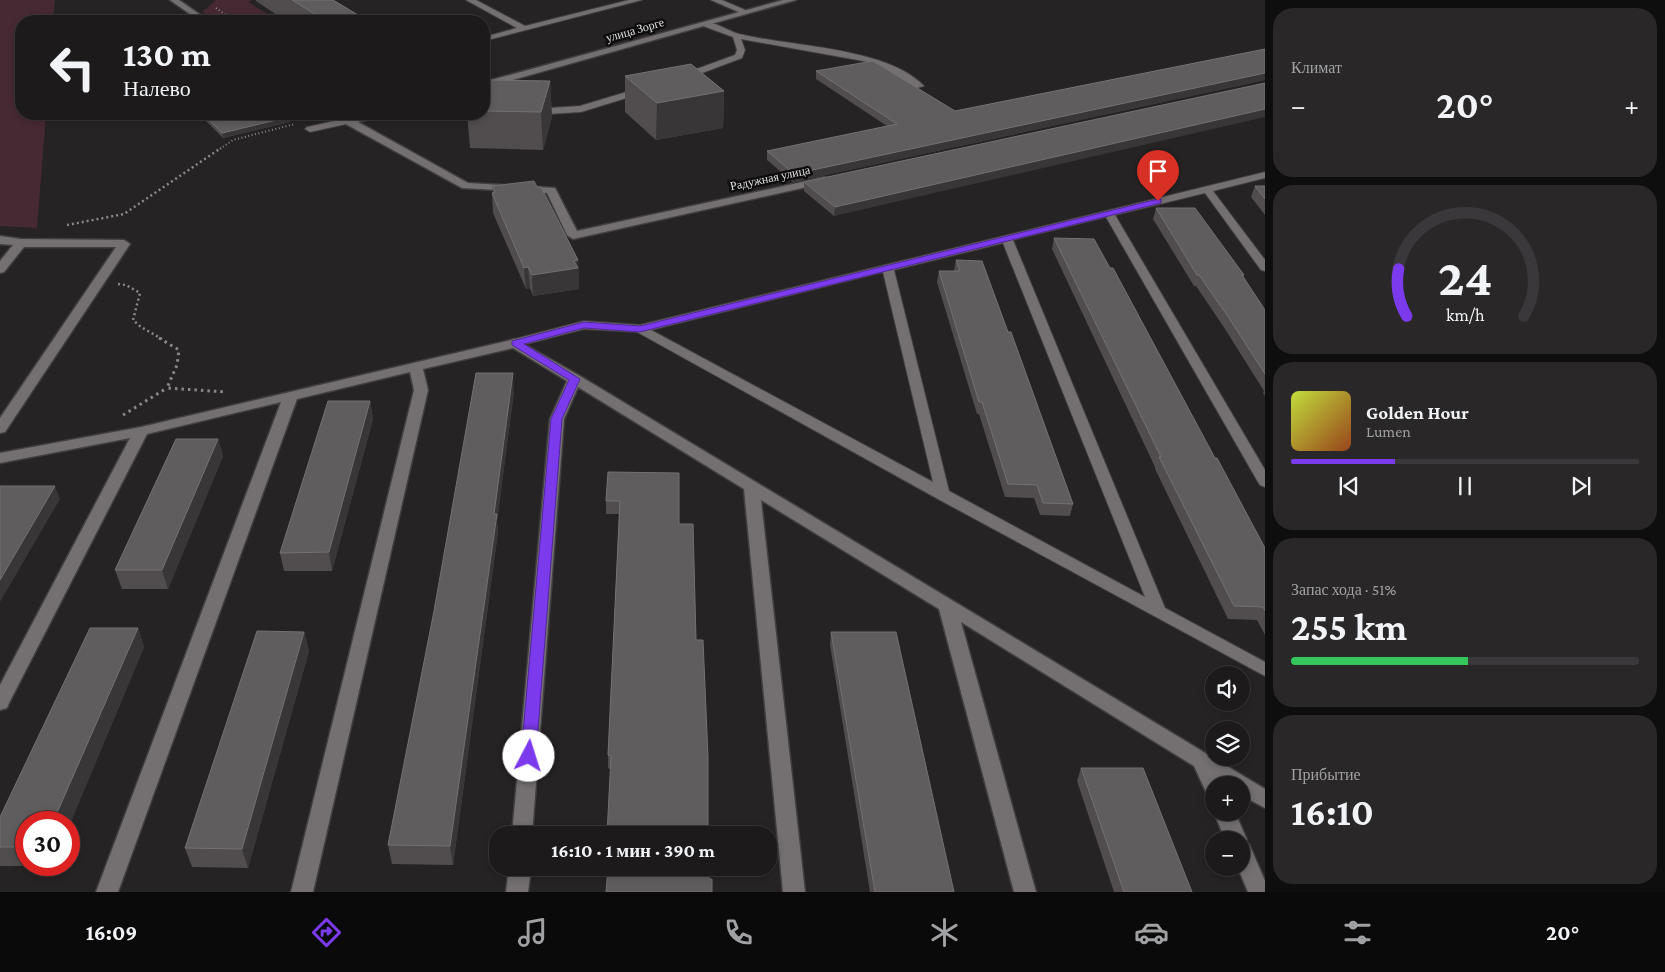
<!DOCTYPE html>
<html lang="ru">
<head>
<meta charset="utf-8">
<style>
  body { margin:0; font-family:"Crimson Pro",serif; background:#292728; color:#f1f3f6; height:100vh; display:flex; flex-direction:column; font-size:19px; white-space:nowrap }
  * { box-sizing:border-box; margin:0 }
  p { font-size:16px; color:#a0a1a3 }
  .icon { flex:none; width:28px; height:28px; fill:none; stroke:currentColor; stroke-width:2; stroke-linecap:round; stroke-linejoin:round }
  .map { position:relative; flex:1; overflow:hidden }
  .details { display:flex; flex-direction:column; gap:8px; padding:8px; background:#0f0e0f; width:400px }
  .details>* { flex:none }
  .guide { position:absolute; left:15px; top:15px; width:475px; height:105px; border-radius:20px; box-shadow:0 2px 8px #0003,0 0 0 1px #3a383a; background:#1c1a1b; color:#f1f3f6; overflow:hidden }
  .controls { position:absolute; left:1205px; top:666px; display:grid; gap:10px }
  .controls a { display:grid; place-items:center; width:45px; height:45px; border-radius:50%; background:#1c1a1b; box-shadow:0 2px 8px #0003,0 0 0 1px #3a383a; font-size:25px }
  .speed { position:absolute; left:15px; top:811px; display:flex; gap:10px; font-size:25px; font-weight:700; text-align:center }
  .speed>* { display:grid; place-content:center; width:65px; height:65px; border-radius:50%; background:#1c1a1b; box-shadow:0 2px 8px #0003,0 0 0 1px #3a383a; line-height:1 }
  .speed .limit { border:8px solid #d22; background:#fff; color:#111 }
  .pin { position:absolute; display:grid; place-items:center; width:42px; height:42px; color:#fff; margin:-51px -21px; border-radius:50% 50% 50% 0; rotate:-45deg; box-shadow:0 0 5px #0007 }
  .pin .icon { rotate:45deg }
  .me { position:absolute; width:55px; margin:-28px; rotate:5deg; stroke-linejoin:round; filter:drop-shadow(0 0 4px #0008) }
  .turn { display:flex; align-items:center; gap:18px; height:105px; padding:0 25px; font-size:22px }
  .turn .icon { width:65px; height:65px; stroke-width:2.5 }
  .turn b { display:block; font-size:35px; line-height:42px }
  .big { font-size:38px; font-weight:700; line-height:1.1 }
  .details .tile { flex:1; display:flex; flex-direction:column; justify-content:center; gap:8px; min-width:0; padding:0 18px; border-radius:20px; background:#292728 }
  .details .dial { align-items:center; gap:0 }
  .dial svg { height:130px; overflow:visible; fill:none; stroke:#3a383a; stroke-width:7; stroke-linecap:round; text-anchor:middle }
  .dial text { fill:#f1f3f6; stroke:none }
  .song { display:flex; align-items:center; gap:15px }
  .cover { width:60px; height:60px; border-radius:8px; background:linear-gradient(135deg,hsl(70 70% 55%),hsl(20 70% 35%)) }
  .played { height:5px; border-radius:2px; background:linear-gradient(90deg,#7c3aed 30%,#3a383a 30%) }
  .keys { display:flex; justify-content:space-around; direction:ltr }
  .heat { display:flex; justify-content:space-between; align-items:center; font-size:28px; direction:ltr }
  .charge { height:8px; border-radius:4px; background:linear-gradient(90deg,#34c759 51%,#3a383a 0) }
  .trip { position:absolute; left:489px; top:826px; width:288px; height:50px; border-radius:20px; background:#1c1a1b; box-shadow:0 2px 8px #0003,0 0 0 1px #3a383a; font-weight:700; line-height:50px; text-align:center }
  .tabs { display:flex; height:80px; justify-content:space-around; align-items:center; background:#0b0a0b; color:#a0a1a3 }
  .tabs .icon { width:35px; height:35px }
  .tabs .current { color:#7c3aed }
  .tabs b { font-size:22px; color:#f1f3f6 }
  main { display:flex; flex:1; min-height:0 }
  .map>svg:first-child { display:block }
  .green { fill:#472933 }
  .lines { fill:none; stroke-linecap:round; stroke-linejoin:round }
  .lane-casing { stroke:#413e3f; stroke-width:2 }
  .street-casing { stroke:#413e3f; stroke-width:3 }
  .path-far2 { stroke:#8b8889; stroke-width:2; stroke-dasharray:1 2.5; stroke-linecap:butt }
  .path-far1 { stroke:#8b8889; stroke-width:2.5; stroke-dasharray:2 3; stroke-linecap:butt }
  .path { stroke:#8b8889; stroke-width:3; stroke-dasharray:2.5 4; stroke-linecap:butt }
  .lane { fill:#747071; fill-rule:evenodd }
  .street { fill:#747071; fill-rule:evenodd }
  .wall { fill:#514d4f }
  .shaded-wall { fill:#393637 }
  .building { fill:#605d5e; stroke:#747172 }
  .route { fill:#7c3aed; stroke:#51269a }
  .labels { text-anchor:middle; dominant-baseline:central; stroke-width:5; stroke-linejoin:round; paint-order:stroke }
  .far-street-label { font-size:12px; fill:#e1dedf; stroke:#0e0d0d }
</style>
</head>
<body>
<main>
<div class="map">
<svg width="1265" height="892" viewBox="0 0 1265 892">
  <rect width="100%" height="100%" fill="#262324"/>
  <path class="green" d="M 0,0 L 55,0 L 53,21 L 21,21 L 21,114 L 46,114 L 37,228 L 0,226 Z
    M 216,0 L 252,0 L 248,2 L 279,21 L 218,21 L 202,12 Z"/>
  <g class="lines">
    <defs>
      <path id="lane" d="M 466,0 L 476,0 L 525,26 L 629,0 L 642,0 L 484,41 L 484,37 L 517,28 Z
        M 711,0 L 722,0 L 750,12 L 743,14 Z
        M 703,22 C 715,21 728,31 739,34 C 792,47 886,47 924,86 L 917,88 L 874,63 L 741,39 L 745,50 L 742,58 L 686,79 L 680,79 L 680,75 L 735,55 L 737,50 L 733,37 L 703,26 Z
        M 643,87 L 646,88 L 646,92 L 581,112 L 533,115 L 528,112 L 533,109 L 580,106 Z
        M 348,118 L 353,121 L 351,123 L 310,132 L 305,129 L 307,127 Z
        M 1265,172 L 1265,178 L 1213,191 L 1265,260 L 1265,271 L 1261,270 L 1205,193 L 1115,215 L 1265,470 L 1265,487 L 1260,485 L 1258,482 L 1106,217 L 1013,240 L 1165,608 L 1265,662 L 1265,676 L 938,499 L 637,332 L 584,329 L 515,347 L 509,343 L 511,340 L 584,321 L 640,325 ZM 1003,243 L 1145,597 L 949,491 L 894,270 ZM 883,272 L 933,482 L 651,330 Z"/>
      <path id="street" d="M 170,0 L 179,0 L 209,21 L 200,21 Z
        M 783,0 L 796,0 L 484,88 L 484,82 Z
        M 332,114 L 344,114 L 350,117 L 366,114 L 382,114 L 381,116 L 358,122 L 468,183 L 555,188 L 577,231 L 825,177 L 830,180 L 825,183 L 573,239 L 567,235 L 547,193 L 462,188 L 344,123 Z
        M 0,236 L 21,239 L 124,240 L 130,244 L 5,432 L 0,433 L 0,418 L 116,247 L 24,247 L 4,272 L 0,273 L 0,261 L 13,245 L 0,244 Z
        M 515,339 L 580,376 L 1265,789 L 1265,808 L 1241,795 L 1241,785 L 1225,785 L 1222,783 L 1223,785 L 1214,785 L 1214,796 L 1207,794 L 1194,766 L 961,622 L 1036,892 L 1014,892 L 939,609 L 761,500 L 805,892 L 783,892 L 744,489 L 578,387 L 564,419 L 532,835 L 512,835 L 550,419 L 567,381 L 513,348 L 423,369 L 428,390 L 313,892 L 291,892 L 414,390 L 410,372 L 297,399 L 118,892 L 96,892 L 281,402 L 147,434 L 9,703 L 7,708 L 0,710 L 0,685 L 130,438 L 0,463 L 0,453 L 141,427 Z
        M 1214,812 L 1235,812 L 1247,840 L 1245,843 L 1249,844 L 1265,881 L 1265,892 L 1248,892 L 1238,868 L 1241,868 L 1241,840 L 1225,840 Z
        M 509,868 L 531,868 L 528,892 L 506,892 Z"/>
    </defs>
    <use href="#lane" class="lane-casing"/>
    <use href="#street" class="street-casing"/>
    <path class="path-far2" d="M 216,8 L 234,21
      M 220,149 L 233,140 L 295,124"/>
    <path class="path-far1" d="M 67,225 L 124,214 L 221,148
      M 118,284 L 126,285 L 140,293 L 133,320 L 141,327 L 162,339"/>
    <path class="path" d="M 159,338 L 179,350 L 177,365 L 167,388 L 226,392
      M 123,415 L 167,388"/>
    <use href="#lane" class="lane"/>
    <use href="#street" class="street"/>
  </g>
  <path class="wall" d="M 256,0 L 333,0 L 368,21 L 286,21 L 256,1 Z
    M 1265,49 L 1265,80 L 793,182 L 767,160 L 767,151 L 887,126 L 816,79 L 816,71 L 955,111 Z
    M 625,76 L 724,91 L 723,128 L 656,140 L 625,112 Z
    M 484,80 L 550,81 L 552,117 L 543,150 L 470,148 L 467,114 L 484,114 Z
    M 1265,83 L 834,216 L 804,191 L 804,182 Z
    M 199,114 L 285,114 L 289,117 L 290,122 L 223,138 Z
    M 492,186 L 578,260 L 579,289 L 533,296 L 530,288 L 526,289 L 493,213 L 492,193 L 493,193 Z
    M 1255,186 L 1265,186 L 1265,215 L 1251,197 Z
    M 1156,208 L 1244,275 L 1243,277 L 1265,310 L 1265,396 L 1263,393 L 1264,391 L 1225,329 L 1196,286 L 1194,286 L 1153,219 Z
    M 1054,238 L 1215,458 L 1265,548 L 1265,635 L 1257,620 L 1228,619 L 1155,469 L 1155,467 L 1052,249 Z
    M 956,260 L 1073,504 L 1070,516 L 1040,515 L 1034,498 L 1005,497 L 979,414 L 977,414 L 937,282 L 939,271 L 954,271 Z
    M 514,391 L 497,521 L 498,532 L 453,865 L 392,864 L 388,845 L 434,611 Z
    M 370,401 L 373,419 L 332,571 L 284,571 L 280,553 Z
    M 218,439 L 223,456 L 168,589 L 122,589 L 115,570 Z
    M 608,472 L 679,524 L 696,640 L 610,769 L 608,768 L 608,755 L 619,514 L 606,514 L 606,501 Z
    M 138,628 L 144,647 L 69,826 L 69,822 L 26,822 L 26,865 L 52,865 L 52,866 L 0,866 L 0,817 Z
    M 304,632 L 309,651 L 248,868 L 192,867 L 185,848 Z
    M 831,632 L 954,892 L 870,892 L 830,645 Z
    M 1081,768 L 1192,892 L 1114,892 L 1077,781 Z"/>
  <path class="shaded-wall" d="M 1265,73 L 1265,80 L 793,182 L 794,174 Z
    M 550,81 L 552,117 L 543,150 L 541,112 Z
    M 724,91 L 723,128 L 656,140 L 657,103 Z
    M 1265,109 L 1265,117 L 834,216 L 835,207 Z
    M 289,117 L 290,122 L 223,138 L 222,133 Z
    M 578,260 L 579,289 L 533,296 L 532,275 L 574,261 Z
    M 528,267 L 530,288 L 526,289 L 524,268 Z
    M 513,373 L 514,391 L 497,521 L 498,532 L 453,865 L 450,846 Z
    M 370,401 L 373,419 L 332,571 L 329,552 Z
    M 218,439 L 223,456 L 168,589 L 162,570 Z
    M 55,486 L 60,499 L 0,602 L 0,580 Z
    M 138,628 L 144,647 L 69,826 L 69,822 L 53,822 Z
    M 304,632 L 309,651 L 248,868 L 242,849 Z"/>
  <path class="building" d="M 292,0 L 333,0 L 368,21 L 326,21 Z
    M 1265,49 L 1265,73 L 794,174 L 767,151 L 897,124 L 816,71 L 873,61 L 955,111 Z
    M 691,64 L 724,91 L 657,103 L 625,76 Z
    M 484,80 L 550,81 L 541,112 L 484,111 Z
    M 1265,83 L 1265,109 L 835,207 L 804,182 Z
    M 203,114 L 285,114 L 289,117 L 222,133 Z
    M 534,181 L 537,187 L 541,187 L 578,260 L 574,261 L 578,268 L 532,275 L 528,267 L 524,268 L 492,193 L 495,192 L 492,186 Z
    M 1255,186 L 1265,186 L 1265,199 Z
    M 1156,208 L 1195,208 L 1244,275 L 1242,275 L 1265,310 L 1265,374 L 1229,318 L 1199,275 L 1197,275 Z
    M 1054,238 L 1094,239 L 1110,268 L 1113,268 L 1215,458 L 1217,458 L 1265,548 L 1265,611 L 1263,607 L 1234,606 L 1159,457 L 1161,457 Z
    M 956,260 L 982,261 L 1008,332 L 1011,332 L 1073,504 L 1043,503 L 1037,485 L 1008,484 L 982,402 L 979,402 L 939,271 L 960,271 Z
    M 476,373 L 513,373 L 494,514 L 497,514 L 450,846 L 388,845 L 434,611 Z
    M 328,401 L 370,401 L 329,552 L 280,553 Z
    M 176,439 L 218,439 L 162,570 L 115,570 Z
    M 608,472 L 679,473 L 679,524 L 693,524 L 696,640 L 703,640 L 708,757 L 708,835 L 607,835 L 611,756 L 608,755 L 620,501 L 606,501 Z
    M 0,486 L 55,486 L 0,580 Z
    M 90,628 L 138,628 L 53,822 L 26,822 L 26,847 L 0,847 L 0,817 Z
    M 257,631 L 304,632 L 242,849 L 185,848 Z
    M 831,632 L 896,632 L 954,892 L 875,892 Z
    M 1081,768 L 1143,768 L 1192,892 L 1124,892 Z
    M 608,868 L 709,868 L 709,879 L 712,879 L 712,892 L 606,892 Z"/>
  <path class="route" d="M 1158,199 L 1161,199 L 1161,203 L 640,332 L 584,328 L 524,344 L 580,379 L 562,419 L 536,756 L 534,760 L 529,762 L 523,760 L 521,756 L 551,419 L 569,380 L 512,345 L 512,341 L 584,322 L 640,326 Z"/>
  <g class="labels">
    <g class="far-street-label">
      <text transform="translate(635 30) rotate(-16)">улица Зорге</text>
      <text transform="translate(770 178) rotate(-12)">Радужная улица</text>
    </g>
  </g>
</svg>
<div class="controls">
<a><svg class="icon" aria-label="sound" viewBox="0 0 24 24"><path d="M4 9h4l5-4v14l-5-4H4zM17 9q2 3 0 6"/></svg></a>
<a><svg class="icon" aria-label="layers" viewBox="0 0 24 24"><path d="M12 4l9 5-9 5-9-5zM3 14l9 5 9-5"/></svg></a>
<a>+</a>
<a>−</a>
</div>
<div class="speed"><div class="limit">30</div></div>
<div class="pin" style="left:1158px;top:201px;background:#d93025"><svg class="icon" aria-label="arrive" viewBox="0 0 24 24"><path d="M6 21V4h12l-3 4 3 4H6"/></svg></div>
<svg class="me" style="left:529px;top:756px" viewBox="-20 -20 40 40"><circle r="19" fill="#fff"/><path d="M0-13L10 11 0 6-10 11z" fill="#7c3aed"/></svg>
<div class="trip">16:10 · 1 мин · 390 m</div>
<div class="guide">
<div class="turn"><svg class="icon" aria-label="left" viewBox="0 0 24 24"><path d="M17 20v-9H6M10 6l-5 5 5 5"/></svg><div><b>130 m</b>Налево</div></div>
</div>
</div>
<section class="details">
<div class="tile"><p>Климат</p>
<div class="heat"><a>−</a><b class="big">20°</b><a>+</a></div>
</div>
<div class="tile dial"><svg viewBox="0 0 100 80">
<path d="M14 69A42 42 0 1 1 86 69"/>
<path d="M14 69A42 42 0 0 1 9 40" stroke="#7c3aed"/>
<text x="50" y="56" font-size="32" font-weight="700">24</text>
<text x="50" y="72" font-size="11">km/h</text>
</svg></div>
<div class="tile">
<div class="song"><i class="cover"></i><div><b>Golden Hour</b><p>Lumen</p></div></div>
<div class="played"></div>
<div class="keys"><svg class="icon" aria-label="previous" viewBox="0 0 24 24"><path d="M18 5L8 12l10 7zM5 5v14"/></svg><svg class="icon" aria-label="pause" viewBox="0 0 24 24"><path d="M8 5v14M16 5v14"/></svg><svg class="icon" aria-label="next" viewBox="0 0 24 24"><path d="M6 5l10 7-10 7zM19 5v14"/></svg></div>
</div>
<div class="tile"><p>Запас хода · 51%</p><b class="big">255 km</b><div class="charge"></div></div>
<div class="tile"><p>Прибытие</p><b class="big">16:10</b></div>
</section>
</main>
<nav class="tabs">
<b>16:09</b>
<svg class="icon current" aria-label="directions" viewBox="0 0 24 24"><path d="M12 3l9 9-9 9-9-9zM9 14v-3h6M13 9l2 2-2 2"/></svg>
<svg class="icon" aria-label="music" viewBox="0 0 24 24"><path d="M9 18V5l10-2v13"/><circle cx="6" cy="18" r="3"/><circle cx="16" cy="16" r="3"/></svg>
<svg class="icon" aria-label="phone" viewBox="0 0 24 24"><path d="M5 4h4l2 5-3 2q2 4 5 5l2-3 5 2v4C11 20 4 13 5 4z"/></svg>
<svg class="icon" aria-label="climate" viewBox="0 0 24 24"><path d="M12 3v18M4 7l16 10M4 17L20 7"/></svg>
<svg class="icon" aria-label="car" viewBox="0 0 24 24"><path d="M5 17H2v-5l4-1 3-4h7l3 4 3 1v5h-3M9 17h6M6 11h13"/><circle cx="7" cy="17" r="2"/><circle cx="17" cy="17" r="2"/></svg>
<svg class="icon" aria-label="filters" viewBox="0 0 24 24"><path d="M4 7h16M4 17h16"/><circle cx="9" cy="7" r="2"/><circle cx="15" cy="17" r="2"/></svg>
<b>20°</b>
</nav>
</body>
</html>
